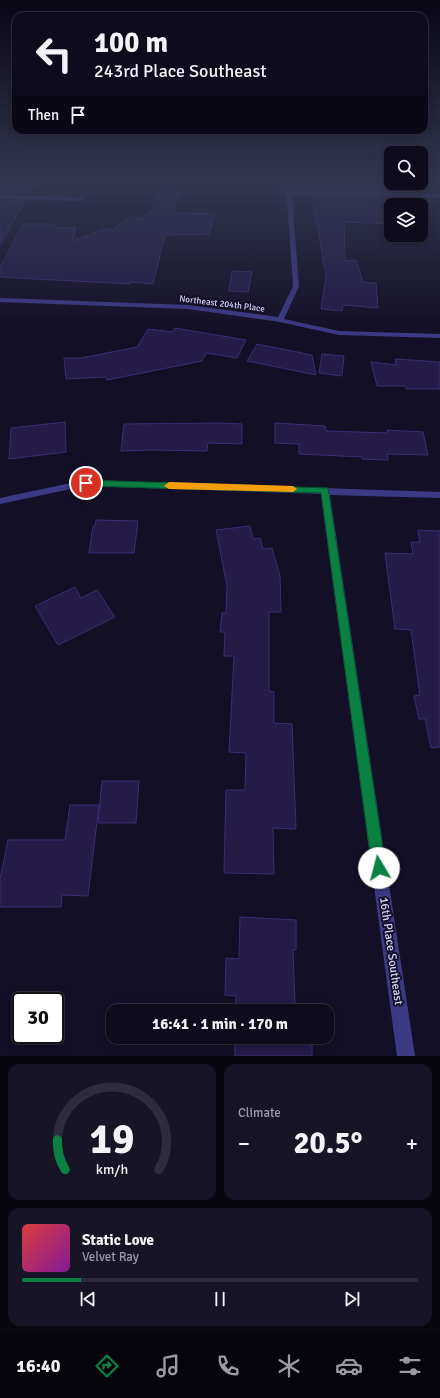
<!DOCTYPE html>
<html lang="en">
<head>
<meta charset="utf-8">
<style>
  body { margin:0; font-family:Signika,sans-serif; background:#171425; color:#f1f3f6; height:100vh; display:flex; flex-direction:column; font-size:15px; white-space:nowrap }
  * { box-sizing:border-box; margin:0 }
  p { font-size:13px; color:#9b9ba3 }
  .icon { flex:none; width:22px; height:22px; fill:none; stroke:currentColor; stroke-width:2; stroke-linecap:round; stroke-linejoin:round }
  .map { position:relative; height:1056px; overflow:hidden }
  .details { display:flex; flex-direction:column; gap:8px; padding:8px; background:#08060f; flex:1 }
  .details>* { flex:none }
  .hud { position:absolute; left:12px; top:12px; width:416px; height:122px; border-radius:12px; box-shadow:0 2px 10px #0003,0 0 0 1px #2e2b3b; background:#0e0b1c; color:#f1f3f6; overflow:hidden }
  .tools { position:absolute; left:384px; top:146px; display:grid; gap:8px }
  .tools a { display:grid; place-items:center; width:44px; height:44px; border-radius:8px; background:#0e0b1c; box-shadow:0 2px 10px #0003,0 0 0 1px #2e2b3b; font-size:20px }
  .speed { position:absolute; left:12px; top:992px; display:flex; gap:8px; font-size:20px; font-weight:700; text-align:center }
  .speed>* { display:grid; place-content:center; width:52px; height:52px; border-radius:50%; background:#0e0b1c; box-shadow:0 2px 10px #0003,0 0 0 1px #2e2b3b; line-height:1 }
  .speed .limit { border:2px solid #111; border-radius:6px; background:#fff; color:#111 }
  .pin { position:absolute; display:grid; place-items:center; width:34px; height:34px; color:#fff; margin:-17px; border:2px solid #fff; border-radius:50%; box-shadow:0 1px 4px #0007 }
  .me { position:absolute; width:44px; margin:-22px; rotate:352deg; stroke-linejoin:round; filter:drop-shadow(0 0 3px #0008) }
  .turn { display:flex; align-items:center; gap:14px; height:84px; padding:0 16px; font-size:18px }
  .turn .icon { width:52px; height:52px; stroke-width:2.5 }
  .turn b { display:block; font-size:28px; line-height:34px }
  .then { display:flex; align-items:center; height:38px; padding:0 16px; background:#0003; gap:8px; font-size:15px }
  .big { font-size:30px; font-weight:700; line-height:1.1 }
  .details .tile { flex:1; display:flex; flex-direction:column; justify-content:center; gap:6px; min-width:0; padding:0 14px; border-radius:12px; background:#171425 }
  .details .dial { align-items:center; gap:0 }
  .dial svg { height:104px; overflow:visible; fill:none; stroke:#2e2b3b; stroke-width:7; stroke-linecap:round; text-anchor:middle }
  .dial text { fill:#f1f3f6; stroke:none }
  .song { display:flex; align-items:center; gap:12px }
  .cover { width:48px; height:48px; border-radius:6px; background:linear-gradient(135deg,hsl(0 70% 55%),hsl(290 70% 35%)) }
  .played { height:4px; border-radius:2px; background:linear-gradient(90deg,#0b8043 15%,#2e2b3b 15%) }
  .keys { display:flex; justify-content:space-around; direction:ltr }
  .heat { display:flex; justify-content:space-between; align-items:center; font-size:22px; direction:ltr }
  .details .tiles { flex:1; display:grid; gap:8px; grid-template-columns:1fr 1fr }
  .tile:last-child { grid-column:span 2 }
  .trip { position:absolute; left:106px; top:1004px; width:228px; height:40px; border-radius:12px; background:#0e0b1c; box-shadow:0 2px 10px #0003,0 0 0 1px #2e2b3b; font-weight:700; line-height:40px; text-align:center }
  .tabs { display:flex; height:64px; justify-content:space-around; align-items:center; background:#06040b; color:#9b9ba3 }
  .tabs .icon { width:28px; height:28px }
  .tabs .current { color:#0b8043 }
  .tabs b { font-size:18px; color:#f1f3f6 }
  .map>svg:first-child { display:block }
  .building { fill:#241b47; stroke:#3b2d73 }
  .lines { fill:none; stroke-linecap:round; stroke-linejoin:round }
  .minor { fill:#3d3a85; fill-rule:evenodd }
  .route { fill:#0b8043; stroke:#07532c }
  .slow { fill:#f59e0b }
  .labels { text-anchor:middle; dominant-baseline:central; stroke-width:4; stroke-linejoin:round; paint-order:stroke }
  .far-street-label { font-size:9px; fill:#d9d4ff; stroke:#130f26 }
  .near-street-label { font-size:12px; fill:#d9d4ff; stroke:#130f26 }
</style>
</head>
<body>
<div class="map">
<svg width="440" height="1056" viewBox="0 0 440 1056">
  <rect width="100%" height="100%" fill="#130f26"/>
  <path class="building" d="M 0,183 L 35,183 L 29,194 L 0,194 Z
    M 314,183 L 391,183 L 391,191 L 314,189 Z
    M 157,192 L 178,192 L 174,213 L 215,214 L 209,234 L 165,235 L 153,284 L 131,282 L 130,284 L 0,277 L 0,268 L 23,224 L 55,224 L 53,228 L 76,228 L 72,241 L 108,228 L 112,231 L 129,217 L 141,219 L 153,208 Z
    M 314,196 L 391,198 L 391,224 L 344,222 L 345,261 L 356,260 L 363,282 L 376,283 L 378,308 L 343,305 L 342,311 L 321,309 L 326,276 L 317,222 L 314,222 Z
    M 0,200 L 25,201 L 0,245 Z
    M 232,271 L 252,272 L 248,292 L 229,291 Z
    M 175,328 L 246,340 L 237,358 L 206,353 L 202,361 L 107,380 L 106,377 L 66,379 L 64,358 L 81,358 L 137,347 L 148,329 L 173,332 Z
    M 257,344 L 312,355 L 316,375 L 247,361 Z
    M 322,354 L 344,356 L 342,376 L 319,373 Z
    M 395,359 L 440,362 L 440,389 L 406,389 L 406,386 L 377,386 L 371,362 L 396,365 Z
    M 65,422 L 66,452 L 9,459 L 11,428 Z
    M 220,423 L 242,424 L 242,444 L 208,443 L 207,451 L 151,450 L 121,451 L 124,424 Z
    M 275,423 L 325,426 L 326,431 L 388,433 L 387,430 L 423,432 L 428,455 L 387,454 L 388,460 L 362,459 L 362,457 L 299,454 L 299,444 L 275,443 Z
    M 96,520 L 138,521 L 134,553 L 89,553 L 93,526 L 95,526 Z
    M 250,526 L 253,539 L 260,538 L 263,549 L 272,548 L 280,576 L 281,612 L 269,612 L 269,691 L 274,692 L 274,723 L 292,724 L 296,829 L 273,828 L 274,874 L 224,873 L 226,790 L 245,790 L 246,753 L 229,752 L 234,656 L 224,656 L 225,632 L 220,632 L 222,613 L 226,613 L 227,586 L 216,530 Z
    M 418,530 L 440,531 L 440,747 L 431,748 L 425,719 L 419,719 L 414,696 L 420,695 L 411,630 L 395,629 L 385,553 L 413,554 L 411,542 L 420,542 Z
    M 75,587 L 81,598 L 97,590 L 115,617 L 58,645 L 35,606 Z
    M 102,781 L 139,781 L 136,823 L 98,823 Z
    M 70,805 L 99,805 L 88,896 L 62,895 L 61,907 L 0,907 L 0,879 L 8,840 L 65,840 Z
    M 240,917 L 296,920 L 296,950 L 293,950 L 295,1004 L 311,1006 L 311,1011 L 236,1011 L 236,996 L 225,995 L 226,958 L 239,959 Z
    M 235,1037 L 312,1037 L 312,1056 L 235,1056 Z"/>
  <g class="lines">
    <path class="minor" d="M 286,183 L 290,183 L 291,190 L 440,194 L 440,198 L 292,194 L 299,286 L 284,319 L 339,331 L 440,334 L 440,338 L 339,335 L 280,322 L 188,309 L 0,302 L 0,298 L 188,305 L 278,317 L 293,286 Z
      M 0,195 L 82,197 L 85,199 L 82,201 L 0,199 Z
      M 85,480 L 440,492 L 440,498 L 330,495 L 415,1056 L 397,1056 L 321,494 L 85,486 L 0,504 L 0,498 Z"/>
  </g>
  <linearGradient id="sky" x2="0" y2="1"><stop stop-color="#0a0815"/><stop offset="0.55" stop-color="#333752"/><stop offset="1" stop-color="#333752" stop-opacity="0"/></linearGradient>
  <rect width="440" height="331" fill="url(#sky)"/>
  <path class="route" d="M 86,480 L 328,488 L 386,868 L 384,872 L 379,874 L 374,872 L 372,868 L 321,493 L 86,486 L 81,483 Z"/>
  <path class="slow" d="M 169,482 L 293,486 L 297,489 L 293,492 L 169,489 L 164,486 Z"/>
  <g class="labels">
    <g class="far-street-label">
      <text transform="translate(222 304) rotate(7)">Northeast 204th Place</text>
    </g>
    <g class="near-street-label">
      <text transform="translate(391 951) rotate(82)">16th Place Southeast</text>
    </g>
  </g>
</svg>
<div class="tools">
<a><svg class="icon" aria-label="search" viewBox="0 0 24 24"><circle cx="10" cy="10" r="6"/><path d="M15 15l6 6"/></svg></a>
<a><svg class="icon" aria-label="layers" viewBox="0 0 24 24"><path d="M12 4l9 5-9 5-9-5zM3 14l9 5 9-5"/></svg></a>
</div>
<div class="speed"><div class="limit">30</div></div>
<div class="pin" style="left:86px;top:483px;background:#d93025"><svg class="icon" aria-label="arrive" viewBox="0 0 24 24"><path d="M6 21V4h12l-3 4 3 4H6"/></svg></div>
<svg class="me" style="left:379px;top:868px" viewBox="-20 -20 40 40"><circle r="19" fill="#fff"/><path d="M0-13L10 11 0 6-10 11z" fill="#0b8043"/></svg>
<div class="trip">16:41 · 1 min · 170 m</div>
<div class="hud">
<div class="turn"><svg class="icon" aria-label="left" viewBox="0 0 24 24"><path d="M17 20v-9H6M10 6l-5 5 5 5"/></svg><div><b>100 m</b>243rd Place Southeast</div></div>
<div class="then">Then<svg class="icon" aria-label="arrive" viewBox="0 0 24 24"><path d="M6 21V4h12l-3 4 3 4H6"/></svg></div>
</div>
</div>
<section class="details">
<div class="tiles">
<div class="tile dial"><svg viewBox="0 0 100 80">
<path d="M14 69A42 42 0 1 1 86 69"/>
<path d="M14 69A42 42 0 0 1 8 46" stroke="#0b8043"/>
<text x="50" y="56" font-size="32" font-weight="700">19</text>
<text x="50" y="72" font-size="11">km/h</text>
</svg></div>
<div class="tile"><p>Climate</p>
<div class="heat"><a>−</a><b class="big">20.5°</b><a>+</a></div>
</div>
<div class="tile">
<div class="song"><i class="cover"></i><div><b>Static Love</b><p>Velvet Ray</p></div></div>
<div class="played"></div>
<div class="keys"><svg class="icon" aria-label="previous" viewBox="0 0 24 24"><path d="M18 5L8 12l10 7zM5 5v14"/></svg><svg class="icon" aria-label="pause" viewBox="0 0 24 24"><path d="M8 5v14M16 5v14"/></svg><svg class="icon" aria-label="next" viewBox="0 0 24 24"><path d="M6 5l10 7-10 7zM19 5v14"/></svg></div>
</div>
</div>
</section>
<nav class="tabs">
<b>16:40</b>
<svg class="icon current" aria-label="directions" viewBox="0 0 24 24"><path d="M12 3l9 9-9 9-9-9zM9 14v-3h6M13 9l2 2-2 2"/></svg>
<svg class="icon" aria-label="music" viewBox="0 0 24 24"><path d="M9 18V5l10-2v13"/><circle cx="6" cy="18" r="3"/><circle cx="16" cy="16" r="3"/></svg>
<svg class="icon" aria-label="phone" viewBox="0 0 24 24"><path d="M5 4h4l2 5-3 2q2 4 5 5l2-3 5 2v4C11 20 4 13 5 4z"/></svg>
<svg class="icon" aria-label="climate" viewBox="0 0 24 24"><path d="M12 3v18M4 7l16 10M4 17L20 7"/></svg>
<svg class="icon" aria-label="car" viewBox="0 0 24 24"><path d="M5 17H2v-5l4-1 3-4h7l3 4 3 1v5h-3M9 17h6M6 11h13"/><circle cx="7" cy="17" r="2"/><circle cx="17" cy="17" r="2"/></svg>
<svg class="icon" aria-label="filters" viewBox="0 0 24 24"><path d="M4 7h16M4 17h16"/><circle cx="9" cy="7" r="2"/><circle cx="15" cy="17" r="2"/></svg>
</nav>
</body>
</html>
